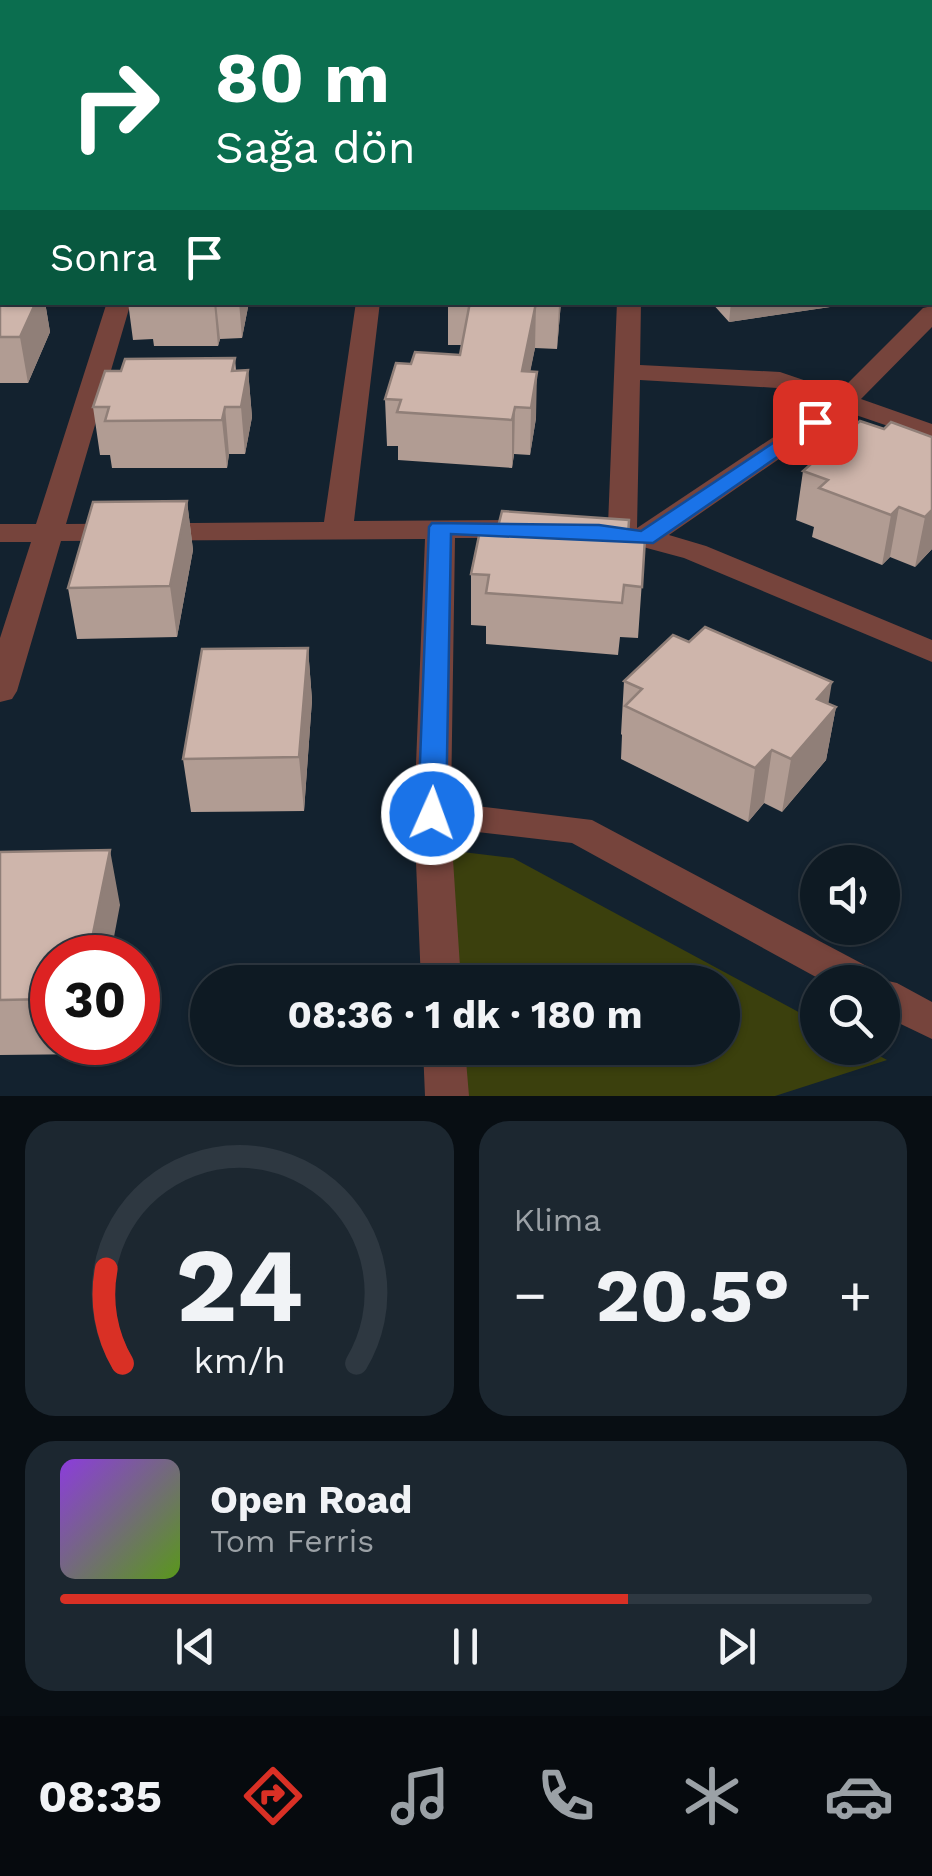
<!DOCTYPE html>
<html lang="tr">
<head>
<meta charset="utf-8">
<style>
  body { margin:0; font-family:"Work Sans",sans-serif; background:#1c2730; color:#f1f3f6; height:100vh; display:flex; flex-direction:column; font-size:38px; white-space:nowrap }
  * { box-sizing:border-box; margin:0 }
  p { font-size:32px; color:#9ba1a6 }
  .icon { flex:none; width:55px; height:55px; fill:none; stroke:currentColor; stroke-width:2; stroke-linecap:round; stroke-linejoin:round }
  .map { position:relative; height:1096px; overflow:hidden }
  .side { display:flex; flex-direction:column; gap:25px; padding:25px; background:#080e13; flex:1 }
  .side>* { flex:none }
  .guide { position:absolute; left:0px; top:0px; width:932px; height:305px; box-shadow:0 2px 8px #0004,0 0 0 2px #2e3841; background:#0b6e4f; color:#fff; overflow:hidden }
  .fabs { position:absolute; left:800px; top:845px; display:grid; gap:20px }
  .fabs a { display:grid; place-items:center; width:100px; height:100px; border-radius:50%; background:#0e1a23; box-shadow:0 2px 8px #0004,0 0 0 2px #2e3841; font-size:50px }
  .speed { position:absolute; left:30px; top:935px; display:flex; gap:20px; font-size:50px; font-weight:700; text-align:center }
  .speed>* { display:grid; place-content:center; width:130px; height:130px; border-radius:50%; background:#0e1a23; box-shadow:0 2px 8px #0004,0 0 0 2px #2e3841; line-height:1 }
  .speed .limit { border:15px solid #d22; background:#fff; color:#111 }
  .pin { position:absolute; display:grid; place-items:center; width:85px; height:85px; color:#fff; margin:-42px; border-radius:20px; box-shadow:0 5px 15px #0006 }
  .me { position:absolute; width:110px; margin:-55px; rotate:2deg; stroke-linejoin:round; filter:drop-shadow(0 0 8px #0008) }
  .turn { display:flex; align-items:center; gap:35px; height:210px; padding:0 50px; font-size:45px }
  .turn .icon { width:130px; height:130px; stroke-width:2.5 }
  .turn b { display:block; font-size:70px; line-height:85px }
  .then { display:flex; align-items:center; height:95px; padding:0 50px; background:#0003; gap:20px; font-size:38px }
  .big { font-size:75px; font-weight:700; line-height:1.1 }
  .side .tile { flex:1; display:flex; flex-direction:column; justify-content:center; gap:15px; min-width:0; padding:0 35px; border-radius:30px; background:#1c2730 }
  .side .dial { align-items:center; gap:0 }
  .dial svg { height:260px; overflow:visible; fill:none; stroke:#2e3841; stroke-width:7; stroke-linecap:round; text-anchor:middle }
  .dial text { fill:#f1f3f6; stroke:none }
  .song { display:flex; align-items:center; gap:30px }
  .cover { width:120px; height:120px; border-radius:15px; background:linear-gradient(135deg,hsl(270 70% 55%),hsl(90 70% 35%)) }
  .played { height:10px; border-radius:5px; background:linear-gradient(90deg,#d93025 70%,#2e3841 70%) }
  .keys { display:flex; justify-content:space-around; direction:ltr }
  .heat { display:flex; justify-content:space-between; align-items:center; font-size:55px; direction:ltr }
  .side .tiles { flex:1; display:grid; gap:25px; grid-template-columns:1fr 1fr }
  .tile:last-child { grid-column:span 2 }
  .trip { position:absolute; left:190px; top:965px; width:550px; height:100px; border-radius:50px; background:#0e1a23; box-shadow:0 2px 8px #0004,0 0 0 2px #2e3841; font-weight:700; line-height:100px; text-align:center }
  .dock { display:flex; height:160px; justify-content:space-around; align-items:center; background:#060a0e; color:#9ba1a6 }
  .dock .icon { width:70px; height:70px }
  .dock .active { color:#d93025 }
  .dock b { font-size:45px; color:#f1f3f6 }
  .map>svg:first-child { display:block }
  .green { fill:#3b400d }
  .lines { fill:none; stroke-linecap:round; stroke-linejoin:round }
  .minor { fill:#76443c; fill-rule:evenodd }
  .tertiary { fill:#76443c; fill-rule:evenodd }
  .wall { fill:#b19c93 }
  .shaded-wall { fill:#907f78 }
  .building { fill:#ceb5ab; stroke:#907f78; stroke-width:2.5 }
  .route { fill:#1a73e8; stroke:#114b97; stroke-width:2.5 }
</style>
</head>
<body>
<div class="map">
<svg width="932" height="1096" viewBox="0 0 932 1096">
  <rect width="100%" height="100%" fill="#13222f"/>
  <path class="green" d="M 438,849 L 513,858 L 817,1022 L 818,1048 L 865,1048 L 887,1060 L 775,1096 L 463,1096 L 458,1048 L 722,1048 L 722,982 L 451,982 Z"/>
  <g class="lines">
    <path class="minor" d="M 397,0 L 422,0 L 423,2 L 399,2 Z
      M 696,0 L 713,0 L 714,2 L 698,2 Z
      M 107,302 L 131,302 L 66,524 L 324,522 L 356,302 L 380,302 L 354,521 L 522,520 L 532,523 L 537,529 L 532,535 L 522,538 L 455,538 L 451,803 L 592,820 L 874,970 L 879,979 L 897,983 L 932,1002 L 932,1039 L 882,1015 L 882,982 L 825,982 L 572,843 L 451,829 L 461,982 L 421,982 L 414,814 L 425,539 L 61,541 L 17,691 L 12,699 L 0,702 L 0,638 L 31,542 L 0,542 L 0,524 L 36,524 Z
      M 617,302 L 641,302 L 640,365 L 780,372 L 839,392 L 923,308 L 932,306 L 932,327 L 861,399 L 932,424 L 932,441 L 847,412 L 669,535 L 706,546 L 932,640 L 932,662 L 684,558 L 643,547 L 578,537 L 573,531 L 578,525 L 608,525 ZM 640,380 L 777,388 L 823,404 L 637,528 Z
      M 423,1048 L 465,1048 L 469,1096 L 425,1096 Z"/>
    <path class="tertiary" d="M 930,56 L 932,56 L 932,66 L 930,66 Z
      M 930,77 L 932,77 L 932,87 L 930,87 Z
      M 0,201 L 2,201 L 2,213 L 0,213 Z
      M 930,227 L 932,227 L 932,241 L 930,241 Z
      M 930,249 L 932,250 L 932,264 L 930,263 Z"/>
  </g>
  <path class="wall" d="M 0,0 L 96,0 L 95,2 L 2,2 L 2,68 L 0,68 Z
    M 584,0 L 676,0 L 677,2 L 587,2 Z
    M 0,89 L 2,89 L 2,160 L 0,160 Z
    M 0,288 L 2,302 L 45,302 L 50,332 L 28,383 L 0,383 Z
    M 128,302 L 249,302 L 242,338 L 220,339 L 218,346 L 154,346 L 153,339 L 133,340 Z
    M 448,302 L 561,302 L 557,349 L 535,348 L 530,371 L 536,418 L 530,455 L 514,454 L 512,468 L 398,460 L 398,446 L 387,446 L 385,399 L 411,364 L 460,355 L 462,345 L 448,345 Z
    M 711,302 L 831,302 L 830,307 L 729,322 Z
    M 235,358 L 236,370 L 248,370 L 252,417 L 245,454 L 229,454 L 227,468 L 112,468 L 110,455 L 100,455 L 93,407 L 121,371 Z
    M 884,429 L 932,437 L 932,549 L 915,567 L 890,557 L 882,565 L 812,537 L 814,527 L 796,520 L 803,471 Z
    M 187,501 L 193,550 L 177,637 L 77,639 L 68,588 Z
    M 628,536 L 645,538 L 638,638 L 620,637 L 618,655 L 486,644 L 486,626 L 471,625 L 471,574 Z
    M 308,648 L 312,700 L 304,811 L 191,812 L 183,759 Z
    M 624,681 L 828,704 L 836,707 L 826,760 L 782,812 L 764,803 L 748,822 L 621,759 L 622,735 L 621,734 Z
    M 0,852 L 120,905 L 52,958 L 52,1042 L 94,1042 L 92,1054 L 0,1055 Z"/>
  <path class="shaded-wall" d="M 65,0 L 96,0 L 95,2 L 65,2 Z
    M 36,302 L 45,302 L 50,332 L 28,383 L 20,337 Z
    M 214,302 L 216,302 L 220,339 L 218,346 Z
    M 239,302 L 249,302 L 242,338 Z
    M 559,302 L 561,302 L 557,349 L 559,304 Z
    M 731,302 L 831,302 L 830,307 L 729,322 Z
    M 536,303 L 535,348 L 523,408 L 522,371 Z
    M 248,370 L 252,417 L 245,454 L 241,407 Z
    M 537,372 L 536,418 L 530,455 L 531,408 Z
    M 225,407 L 229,454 L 227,468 L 222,420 Z
    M 515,407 L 514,454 L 512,468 L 512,420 Z
    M 187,501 L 193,550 L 177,637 L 170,586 Z
    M 899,507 L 890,557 L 882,565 L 891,515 Z
    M 932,510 L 932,549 L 915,567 L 925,517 Z
    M 308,648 L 312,700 L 304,811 L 299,757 Z
    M 832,682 L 826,718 L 836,707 L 826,760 L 782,812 L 791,759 L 817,699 Z
    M 772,750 L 764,803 L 748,822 L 755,768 Z
    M 110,850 L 120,905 L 110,958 L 88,958 Z"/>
  <path class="building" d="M 0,0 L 65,0 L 65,2 L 2,2 L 2,32 L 0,32 Z
    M 618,0 L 676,0 L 677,2 L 620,2 Z
    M 0,89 L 2,89 L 2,121 L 0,121 Z
    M 0,288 L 2,288 L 2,302 L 36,302 L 20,337 L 0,337 Z
    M 470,302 L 559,302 L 559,304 L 536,303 L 522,371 L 537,372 L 531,408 L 515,407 L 512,420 L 397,412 L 401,400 L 385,399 L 396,363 L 411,364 L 415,352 L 460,355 Z
    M 235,358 L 232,371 L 248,370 L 241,407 L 225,407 L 222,420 L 105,421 L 109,407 L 93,407 L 105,371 L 121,371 L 125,359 Z
    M 860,421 L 884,429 L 891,422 L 932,437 L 932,510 L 925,517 L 899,507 L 891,515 L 819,488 L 828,480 L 803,471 Z
    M 187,501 L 170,586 L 68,588 L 93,502 Z
    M 502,511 L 629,520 L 628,536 L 645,538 L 642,587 L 624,585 L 622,603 L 486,593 L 489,575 L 471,574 L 481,526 L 498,527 Z
    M 705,627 L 832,682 L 817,699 L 836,707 L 791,759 L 772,750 L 755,768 L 625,706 L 642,689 L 624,681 L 673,635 L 689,642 Z
    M 308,648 L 299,757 L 183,759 L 202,649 Z
    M 110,850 L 88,958 L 52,958 L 52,999 L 0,1000 L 0,852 Z"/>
  <path class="route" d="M 815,415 L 825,422 L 822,426 L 653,543 L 451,534 L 446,814 L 442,822 L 422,822 L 418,814 L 429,527 L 432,523 L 599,525 L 641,531 Z"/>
</svg>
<div class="fabs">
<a><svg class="icon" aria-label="sound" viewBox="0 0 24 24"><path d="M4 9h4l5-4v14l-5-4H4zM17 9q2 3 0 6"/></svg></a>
<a><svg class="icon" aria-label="search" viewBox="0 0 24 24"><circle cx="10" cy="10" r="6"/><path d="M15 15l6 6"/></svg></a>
</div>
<div class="speed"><div class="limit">30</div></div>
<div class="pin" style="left:815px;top:422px;background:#d93025"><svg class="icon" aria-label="arrive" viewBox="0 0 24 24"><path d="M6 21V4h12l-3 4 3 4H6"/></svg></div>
<svg class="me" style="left:432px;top:814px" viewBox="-20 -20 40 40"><circle r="17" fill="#1a73e8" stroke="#fff" stroke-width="3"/><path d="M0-11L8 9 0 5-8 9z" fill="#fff"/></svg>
<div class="trip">08:36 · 1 dk · 180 m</div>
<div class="guide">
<div class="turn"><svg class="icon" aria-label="right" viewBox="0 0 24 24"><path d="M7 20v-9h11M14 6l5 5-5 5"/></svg><div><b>80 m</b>Sağa dön</div></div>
<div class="then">Sonra<svg class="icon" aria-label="arrive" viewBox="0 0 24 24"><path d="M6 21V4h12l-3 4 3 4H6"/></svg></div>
</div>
</div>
<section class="side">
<div class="tiles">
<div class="tile dial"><svg viewBox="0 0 100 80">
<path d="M14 69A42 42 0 1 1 86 69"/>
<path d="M14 69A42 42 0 0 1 9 40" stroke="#d93025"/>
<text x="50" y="56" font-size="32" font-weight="700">24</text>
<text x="50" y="72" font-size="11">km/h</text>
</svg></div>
<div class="tile"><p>Klima</p>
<div class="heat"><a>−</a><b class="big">20.5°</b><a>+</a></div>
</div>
<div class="tile">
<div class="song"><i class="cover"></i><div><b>Open Road</b><p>Tom Ferris</p></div></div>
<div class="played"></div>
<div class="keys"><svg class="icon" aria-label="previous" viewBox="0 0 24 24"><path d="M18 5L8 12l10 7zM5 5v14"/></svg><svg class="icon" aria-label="pause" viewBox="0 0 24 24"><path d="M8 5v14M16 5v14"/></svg><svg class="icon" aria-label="next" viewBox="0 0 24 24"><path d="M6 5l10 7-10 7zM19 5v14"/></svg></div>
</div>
</div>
</section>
<nav class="dock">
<b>08:35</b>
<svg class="icon active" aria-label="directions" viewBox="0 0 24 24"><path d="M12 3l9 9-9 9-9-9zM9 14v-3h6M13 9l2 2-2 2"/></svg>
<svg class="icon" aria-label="music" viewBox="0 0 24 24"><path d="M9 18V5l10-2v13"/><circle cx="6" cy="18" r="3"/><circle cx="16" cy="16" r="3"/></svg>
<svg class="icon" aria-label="phone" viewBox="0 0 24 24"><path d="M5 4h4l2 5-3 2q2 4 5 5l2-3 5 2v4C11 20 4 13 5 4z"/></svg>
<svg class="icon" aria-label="climate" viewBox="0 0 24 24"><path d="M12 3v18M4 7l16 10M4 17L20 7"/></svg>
<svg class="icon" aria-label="car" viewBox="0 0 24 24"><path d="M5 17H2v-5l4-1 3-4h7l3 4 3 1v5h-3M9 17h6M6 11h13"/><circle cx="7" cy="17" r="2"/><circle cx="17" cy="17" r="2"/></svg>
</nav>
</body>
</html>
